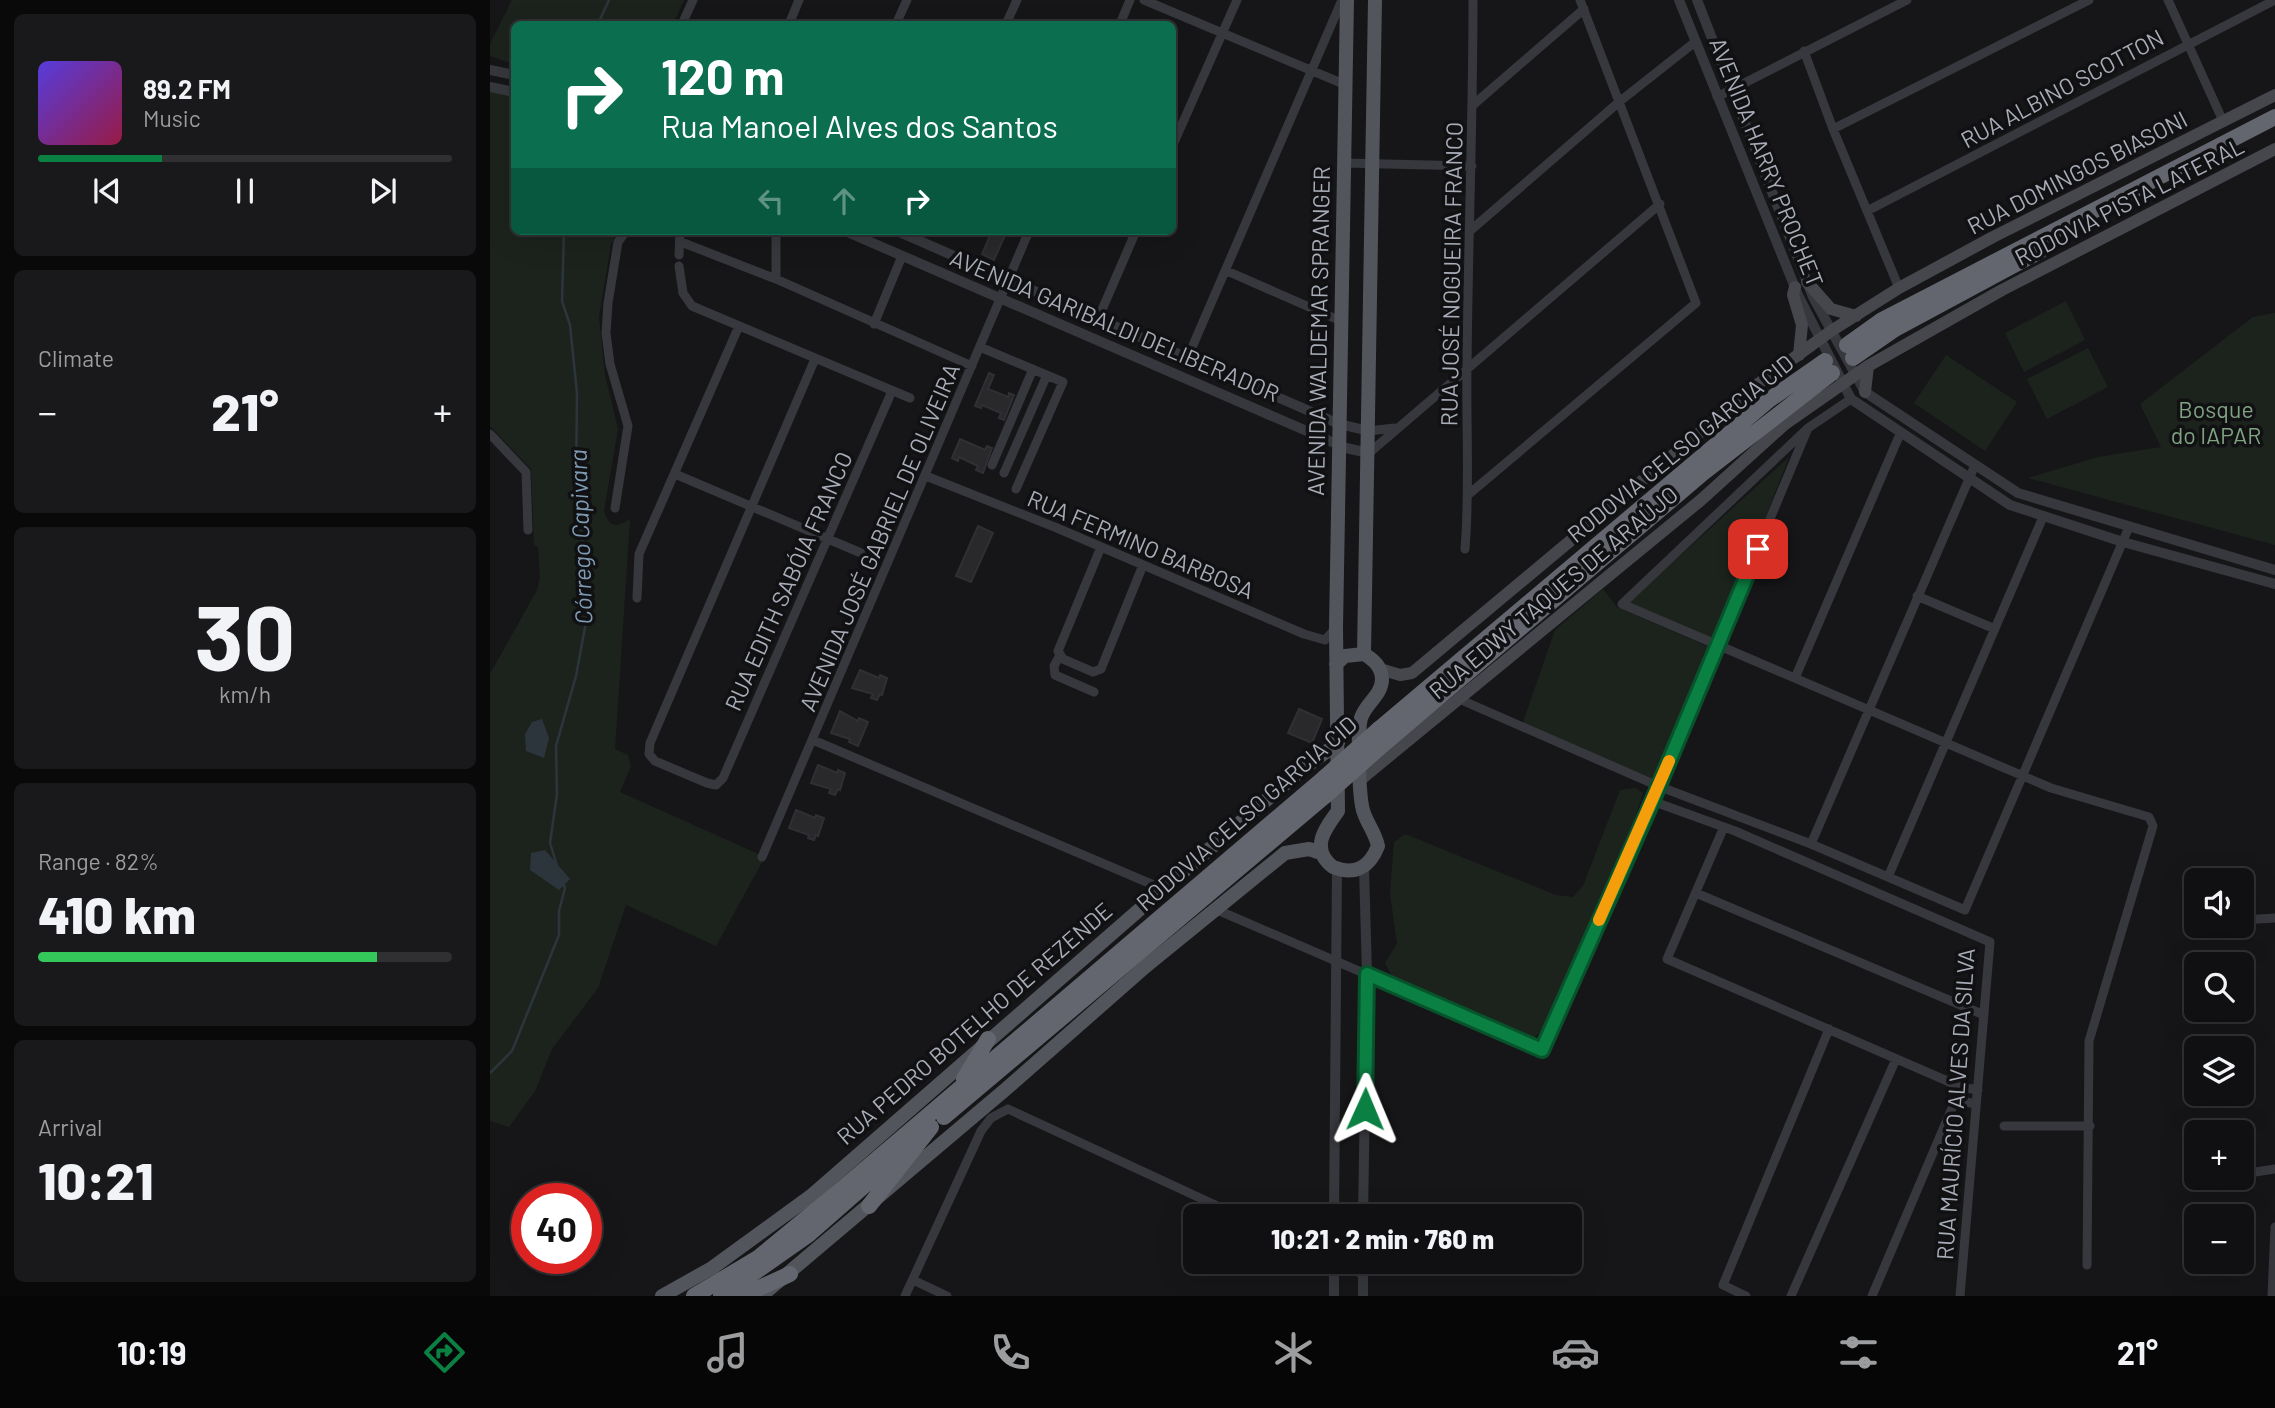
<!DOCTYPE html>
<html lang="en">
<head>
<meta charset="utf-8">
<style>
  body { margin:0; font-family:Barlow,sans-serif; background:#19191b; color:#f1f3f6; height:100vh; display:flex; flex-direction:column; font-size:26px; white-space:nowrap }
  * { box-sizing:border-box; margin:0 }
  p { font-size:23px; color:#9c9d9f }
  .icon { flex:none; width:38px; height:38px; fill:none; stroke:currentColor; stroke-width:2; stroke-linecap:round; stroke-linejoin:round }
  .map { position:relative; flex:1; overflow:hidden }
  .drawer { display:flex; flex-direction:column; gap:14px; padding:14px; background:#09090a; width:490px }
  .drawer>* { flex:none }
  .hud { position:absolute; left:21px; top:21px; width:665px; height:214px; border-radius:10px; box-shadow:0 7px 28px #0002,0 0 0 2px #303032; background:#0b6e4f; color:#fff; overflow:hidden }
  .controls { position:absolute; left:1694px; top:868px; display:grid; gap:14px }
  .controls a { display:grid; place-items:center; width:70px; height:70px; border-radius:10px; background:#101012; box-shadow:0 7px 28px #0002,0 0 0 2px #303032; font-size:35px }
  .speed { position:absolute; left:21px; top:1183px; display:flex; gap:14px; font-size:35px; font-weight:700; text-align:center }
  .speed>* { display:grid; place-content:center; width:91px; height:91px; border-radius:50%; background:#101012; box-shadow:0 7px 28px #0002,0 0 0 2px #303032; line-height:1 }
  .speed .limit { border:10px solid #d22; background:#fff; color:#111 }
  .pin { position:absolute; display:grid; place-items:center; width:60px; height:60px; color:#fff; margin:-30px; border-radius:14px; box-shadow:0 4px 10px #0006 }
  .me { position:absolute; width:77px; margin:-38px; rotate:1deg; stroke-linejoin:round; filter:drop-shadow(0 0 5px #0008) }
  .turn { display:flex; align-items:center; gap:24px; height:147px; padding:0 35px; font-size:32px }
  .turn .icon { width:91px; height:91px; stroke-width:2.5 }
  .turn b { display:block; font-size:49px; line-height:60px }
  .lanes { display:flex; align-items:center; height:66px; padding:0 35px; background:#0003; justify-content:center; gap:35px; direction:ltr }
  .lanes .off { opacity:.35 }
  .big { font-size:52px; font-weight:800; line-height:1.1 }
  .drawer .card { flex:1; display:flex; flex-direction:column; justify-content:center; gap:10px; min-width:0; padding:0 24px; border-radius:10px; background:#19191b }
  .drawer .dial { align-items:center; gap:0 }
  .dial b { font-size:91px; line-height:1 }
  .song { display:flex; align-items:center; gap:21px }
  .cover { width:84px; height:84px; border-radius:10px; background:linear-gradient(135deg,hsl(250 70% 55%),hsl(340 70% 35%)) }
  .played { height:7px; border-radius:4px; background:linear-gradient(90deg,#0b8043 30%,#303032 30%) }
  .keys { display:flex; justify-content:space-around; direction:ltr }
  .heat { display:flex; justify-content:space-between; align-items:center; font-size:38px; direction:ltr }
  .charge { height:10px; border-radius:5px; background:linear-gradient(90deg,#34c759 82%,#303032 0) }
  .trip { position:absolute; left:693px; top:1204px; width:399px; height:70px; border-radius:10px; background:#101012; box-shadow:0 7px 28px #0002,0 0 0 2px #303032; font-weight:800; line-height:70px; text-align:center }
  .menu { display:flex; height:112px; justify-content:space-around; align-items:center; background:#060607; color:#9c9d9f }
  .menu .icon { width:49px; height:49px }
  .menu .on { color:#0b8043 }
  .menu b { font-size:32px; color:#f1f3f6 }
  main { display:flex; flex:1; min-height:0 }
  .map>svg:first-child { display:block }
  .green { fill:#1c231d }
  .water { fill:#2c353c }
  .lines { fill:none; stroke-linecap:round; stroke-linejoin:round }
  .stream { stroke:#2c353c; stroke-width:2.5 }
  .building { fill:#29292c; stroke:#303034; stroke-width:2 }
  .minor { stroke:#37383d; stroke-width:9 }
  .tertiary { stroke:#37383d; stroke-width:10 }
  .secondary { stroke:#45474d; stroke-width:12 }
  .primary { stroke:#53555c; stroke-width:14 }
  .motorway { stroke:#63666e; stroke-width:16 }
  .motorway-bridge { stroke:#63666e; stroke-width:16 }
  .route-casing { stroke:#07532c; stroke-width:18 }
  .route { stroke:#0b8043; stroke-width:12 }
  .slow { stroke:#f59e0b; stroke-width:12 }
  .labels { text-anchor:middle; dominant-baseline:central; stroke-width:7; stroke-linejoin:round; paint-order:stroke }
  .street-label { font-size:23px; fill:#a8adb8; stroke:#111113 }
  .park-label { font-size:23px; fill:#7fa381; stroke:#111113 }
  .water-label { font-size:24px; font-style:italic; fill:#7f9bb3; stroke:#111113 }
</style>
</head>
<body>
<main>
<section class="drawer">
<div class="card">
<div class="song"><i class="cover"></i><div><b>89.2 FM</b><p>Music</p></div></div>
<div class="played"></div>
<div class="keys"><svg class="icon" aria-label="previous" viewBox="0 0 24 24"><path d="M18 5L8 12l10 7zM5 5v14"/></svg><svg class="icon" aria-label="pause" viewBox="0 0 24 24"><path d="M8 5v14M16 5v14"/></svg><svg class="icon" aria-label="next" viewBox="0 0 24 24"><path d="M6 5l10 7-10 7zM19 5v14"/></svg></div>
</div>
<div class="card"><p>Climate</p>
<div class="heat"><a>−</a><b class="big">21°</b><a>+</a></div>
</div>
<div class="card dial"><b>30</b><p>km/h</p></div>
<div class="card"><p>Range · 82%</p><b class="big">410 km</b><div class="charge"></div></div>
<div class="card"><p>Arrival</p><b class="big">10:21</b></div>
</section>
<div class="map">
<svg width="1785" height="1296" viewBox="0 0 1785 1296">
  <rect width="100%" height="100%" fill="#161618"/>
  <path class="green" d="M 22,0 L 194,0 L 187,16 L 179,24 L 24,24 L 24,64 L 0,56 L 0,44 Z
    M 0,91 L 24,96 L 24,231 L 128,231 L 121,244 L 109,317 L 115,375 L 128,429 L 114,511 C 119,528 127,528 140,519 L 125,749 L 138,755 L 141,766 L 130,792 L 275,857 L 226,946 L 136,905 L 108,988 L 62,1049 L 45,1091 L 19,1127 L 0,1121 L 0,674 L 47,590 L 50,577 L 48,547 L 44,545 L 41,469 L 0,426 Z
    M 1576,301 L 1595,340 L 1534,372 L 1515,333 Z
    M 1785,313 L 1785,545 L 1538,478 L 1608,457 L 1671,447 L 1650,404 L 1763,317 Z
    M 1598,348 L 1618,387 L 1557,419 L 1537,379 Z
    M 1456,355 L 1527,402 L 1495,451 L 1424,403 Z
    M 1299,457 L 1227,641 L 1138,603 Z
    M 1113,589 L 1127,607 L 1223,649 L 1166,781 L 1033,722 L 1065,630 Z
    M 1146,788 L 1153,793 L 1140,834 L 1054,1030 L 1044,1037 L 903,978 L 895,963 L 907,943 L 900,894 L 904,842 L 915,834 L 1066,895 L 1083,897 L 1093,886 L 1130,790 Z"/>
  <path class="water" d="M 52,719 L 59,738 L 54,758 L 36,751 L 35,734 L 42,722 Z
    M 55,850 L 80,879 L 69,890 L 40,870 L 41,853 Z"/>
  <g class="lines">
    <path class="stream" d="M 108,24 L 119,0
      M 67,866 L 60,843 L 67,794 L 66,746 L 86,676 L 96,622 L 96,572 L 86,484 L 87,393 L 80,325 L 72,301 L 74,231
      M 0,1073 L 22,1051 L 69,935 L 69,911 L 75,888 L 73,882"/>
  </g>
  <path class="building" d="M 502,231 L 516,233 L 504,260 L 492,254 Z
    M 499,373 L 504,375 L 498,389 L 518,397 L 519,393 L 524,395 L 514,420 L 509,418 L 511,413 L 492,405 L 491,408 L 485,406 Z
    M 470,439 L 495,450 L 497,446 L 502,448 L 493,473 L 486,470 L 488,466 L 469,457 L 468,461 L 462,458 Z
    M 488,526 L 503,533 L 481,582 L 466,576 Z
    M 370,670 L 389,678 L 390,675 L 397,678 L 392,695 L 390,694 L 387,700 L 381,698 L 383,694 L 362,688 Z
    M 809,709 L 832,719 L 822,743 L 798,733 Z
    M 350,711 L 368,721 L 369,718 L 378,722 L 368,746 L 359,742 L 360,739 L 341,733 Z
    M 328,765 L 347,773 L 348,770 L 355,773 L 350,790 L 348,789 L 345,795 L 339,793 L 341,789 L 321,783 Z
    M 306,810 L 325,818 L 326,815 L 334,818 L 328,836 L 326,835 L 324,840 L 318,838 L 319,835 L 299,828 Z"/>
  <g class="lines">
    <path class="minor" d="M 654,0 L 856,85
      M 1678,0 L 1733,121
      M 192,24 L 203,0
      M 299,24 L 309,0
      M 406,24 L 417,0
      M 516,24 L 527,0
      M 630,24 L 640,0
      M 1314,51 L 1343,129 L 1409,288
      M 1227,97 L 1417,0
      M 983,105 L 1094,9
      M 1343,129 L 1599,0
      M 682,147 L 747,0
      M 854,163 L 982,166
      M 1377,211 L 1785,0
      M 981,230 L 1129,102 L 1205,42
      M 191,242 L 286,279 L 482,366
      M 189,255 L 190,231
      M 189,266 L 193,293 L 202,306 L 420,398
      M 737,271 L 851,321
      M 286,279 L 286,231
      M 608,319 L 646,231
      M 384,324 L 412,256
      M 490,347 L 573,382 L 526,489
      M 325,359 L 160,743 L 159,754 L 165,761 L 217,783 L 226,785 L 233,778 L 402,391
      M 697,359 L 852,0
      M 1318,428 L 1132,604 L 1561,788 L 1659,817 L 1663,826 L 1599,1041 L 1597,1265
      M 879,431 L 904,428
      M 0,434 L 36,472 L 38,530
      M 879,453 L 1170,204
      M 502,465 L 543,369
      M 514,473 L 557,375
      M 185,474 L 371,553
      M 436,476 L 567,528 L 814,634 L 835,640 L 845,629
      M 979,494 L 1206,303 L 1090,0
      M 125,508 L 138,426 L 120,364 L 116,333 L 118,303 L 128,242 L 136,231
      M 611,547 L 568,651 L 573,659 L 603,672 L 611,669 L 653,565
      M 975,549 C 980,488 976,428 977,368 C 978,245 983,123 983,0
      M 1427,596 L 1505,629
      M 147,598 L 149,554 L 249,326
      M 570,655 L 564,666 L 565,675 L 604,692
      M 1305,678 L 1410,434
      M 969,699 L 1168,786 L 1321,844 L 1475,910 L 1639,527
      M 323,740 L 673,889
      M 1162,801 L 1245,831 L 1500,942 L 1470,1296
      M 1233,829 L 1177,959 L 1471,1087 L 1488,1090
      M 1321,844 L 1485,465
      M 272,857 L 539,231
      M 1398,877 L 1553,517
      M 1206,893 L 1494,1015
      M 725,909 L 1052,1050 L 1162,801 L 1318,428 L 1361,399
      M 1752,920 L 1785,918
      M 1466,1100 L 1486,1104
      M 518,1109 L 749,1216
      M 1514,1126 L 1600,1126
      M 1752,1174 L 1785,1169
      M 1711,1180 L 1725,1178
      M 843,1262 L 873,1274
      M 423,1280 L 457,1296
      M 415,1296 L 491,1131 L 501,1118 L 518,1109
      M 1256,1296 L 1233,1285 L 1339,1029
      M 1301,1296 L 1406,1059
      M 1382,1296 L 1471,1087
      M 1782,1296 L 1785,1227"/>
    <path class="tertiary" d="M 1189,0 L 1308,295 L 1361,399 L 1520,505 L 1633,542 L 1785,584
      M 1207,0 L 1323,297 L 1375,392 L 1528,493 L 1785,570
      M 0,70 L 24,75
      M 0,87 L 24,92
      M 355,231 L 856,448 L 879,453
      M 407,231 L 849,424 L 879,431
      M 844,1216 L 847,869
      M 873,1216 L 877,974 L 874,868
      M 844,1262 L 844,1296
      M 873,1296 L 873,1262"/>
    <path class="secondary" d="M 1317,282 L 1341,309 L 1366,316
      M 1305,287 L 1303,295 L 1312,325 L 1309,355
      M 1375,392 L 1378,366
      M 890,669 L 910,675 L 922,673 L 1268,384 L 1341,331 L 1409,288 L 1503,237 L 1785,95
      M 870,780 L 1211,500 L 1295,424 L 1378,366 L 1512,290 L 1785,149"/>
    <path class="primary" d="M 874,654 L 885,0
      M 846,664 L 855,656 L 874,654 C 884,660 892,667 892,680 C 891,696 876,703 871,718 C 867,733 869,789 872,806 C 874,820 885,831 888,846 C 880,867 865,876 843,867 C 820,849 834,830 848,811 L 846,628 L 857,0
      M 172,1296 L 222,1268 L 321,1196 L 673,889 L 810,771 L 848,743
      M 271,1296 L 516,1089 L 656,966 L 795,853 L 819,849 L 831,853"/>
    <path class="motorway" d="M 1357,345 L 1392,320 L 1785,117
      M 1363,358 L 1405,329 L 1550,251
      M 889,729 L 1279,400 L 1335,361
      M 888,749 L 1213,473 L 1342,373
      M 474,1079 L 498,1039
      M 454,1117 L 835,796
      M 379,1206 L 441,1127
      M 204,1296 L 268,1258 L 353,1188 L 834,778
      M 231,1296 L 318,1235 L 423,1143
      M 252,1296 L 300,1274"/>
    <path class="motorway-bridge" d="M 834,778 L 889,729
      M 835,796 L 888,749"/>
  </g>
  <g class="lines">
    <defs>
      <path id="route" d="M 875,1109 L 877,974 L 1052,1050 L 1162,802 L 1268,549"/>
    </defs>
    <use href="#route" class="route-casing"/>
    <use href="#route" class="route"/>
    <path class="slow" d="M 1109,920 L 1179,761"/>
  </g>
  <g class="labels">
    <g class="street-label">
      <text transform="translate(1572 88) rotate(-28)">RUA ALBINO SCOTTON</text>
      <text transform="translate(1277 162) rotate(68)">AVENIDA HARRY PROCHET</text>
      <text transform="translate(1587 172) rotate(-27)">RUA DOMINGOS BIASONI</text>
      <text transform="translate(1639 201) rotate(-27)">RODOVIA PISTA LATERAL</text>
      <text transform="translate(961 274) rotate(-89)">RUA JOSÉ NOGUEIRA FRANCO</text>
      <text transform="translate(625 325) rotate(23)">AVENIDA GARIBALDI DELIBERADOR</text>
      <text transform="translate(828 331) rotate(-89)">AVENIDA WALDEMAR SPRANGER</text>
      <text transform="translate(1190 448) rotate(-39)">RODOVIA CELSO GARCIA CID</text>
      <text transform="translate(389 537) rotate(-67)">AVENIDA JOSÉ GABRIEL DE OLIVEIRA</text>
      <text transform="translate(651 544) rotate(23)">RUA FERMINO BARBOSA</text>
      <text transform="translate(298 581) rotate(-66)">RUA EDITH SABÓIA FRANCO</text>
      <text transform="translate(1063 592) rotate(-40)">RUA EDWY TAQUES DE ARAÚJO</text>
      <text transform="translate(756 813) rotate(-41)">RODOVIA CELSO GARCIA CID</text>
      <text transform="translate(484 1023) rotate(-41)">RUA PEDRO BOTELHO DE REZENDE</text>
      <text transform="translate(1465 1104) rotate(-86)">RUA MAURÍCIO ALVES DA SILVA</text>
    </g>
    <g class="park-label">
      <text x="1726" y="409">Bosque<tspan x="1726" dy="26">do IAPAR</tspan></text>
    </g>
    <g class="water-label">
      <text transform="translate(90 537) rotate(-92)">Córrego Capivara</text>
    </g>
  </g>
</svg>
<div class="controls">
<a><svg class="icon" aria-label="sound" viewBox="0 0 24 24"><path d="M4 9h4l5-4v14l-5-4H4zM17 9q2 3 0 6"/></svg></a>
<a><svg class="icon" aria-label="search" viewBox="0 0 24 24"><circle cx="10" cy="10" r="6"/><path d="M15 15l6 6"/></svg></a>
<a><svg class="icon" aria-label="layers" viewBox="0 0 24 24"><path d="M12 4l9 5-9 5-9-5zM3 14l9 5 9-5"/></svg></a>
<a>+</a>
<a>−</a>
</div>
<div class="speed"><div class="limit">40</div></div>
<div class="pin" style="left:1268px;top:549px;background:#d93025"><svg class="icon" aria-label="arrive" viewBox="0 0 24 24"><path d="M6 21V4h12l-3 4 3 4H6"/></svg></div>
<svg class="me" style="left:875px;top:1109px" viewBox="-20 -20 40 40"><path d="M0-17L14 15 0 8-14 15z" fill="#0b8043" stroke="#fff" stroke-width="4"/></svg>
<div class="trip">10:21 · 2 min · 760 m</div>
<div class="hud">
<div class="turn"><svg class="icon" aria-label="right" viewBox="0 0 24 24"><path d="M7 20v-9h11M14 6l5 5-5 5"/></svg><div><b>120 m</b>Rua Manoel Alves dos Santos</div></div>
<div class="lanes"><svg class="icon off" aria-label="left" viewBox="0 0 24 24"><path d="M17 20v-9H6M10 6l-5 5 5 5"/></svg><svg class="icon off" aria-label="ahead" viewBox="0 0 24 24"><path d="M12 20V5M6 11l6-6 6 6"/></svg><svg class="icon" aria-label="right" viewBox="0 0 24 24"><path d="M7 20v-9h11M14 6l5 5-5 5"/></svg></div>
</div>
</div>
</main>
<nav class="menu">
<b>10:19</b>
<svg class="icon on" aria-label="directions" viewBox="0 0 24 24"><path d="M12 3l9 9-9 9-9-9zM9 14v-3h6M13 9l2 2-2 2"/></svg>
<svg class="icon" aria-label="music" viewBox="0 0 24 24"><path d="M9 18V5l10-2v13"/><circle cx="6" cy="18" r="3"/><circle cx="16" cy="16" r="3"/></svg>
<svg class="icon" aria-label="phone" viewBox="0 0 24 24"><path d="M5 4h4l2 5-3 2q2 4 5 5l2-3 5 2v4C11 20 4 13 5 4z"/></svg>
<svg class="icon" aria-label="climate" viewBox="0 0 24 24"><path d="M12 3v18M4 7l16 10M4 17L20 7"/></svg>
<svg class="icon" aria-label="car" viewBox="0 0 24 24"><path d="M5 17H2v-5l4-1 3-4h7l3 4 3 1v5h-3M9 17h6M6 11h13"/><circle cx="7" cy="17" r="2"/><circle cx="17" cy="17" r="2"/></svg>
<svg class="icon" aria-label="filters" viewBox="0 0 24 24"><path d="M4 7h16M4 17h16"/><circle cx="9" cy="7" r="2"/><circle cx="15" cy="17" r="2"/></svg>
<b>21°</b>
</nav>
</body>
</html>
